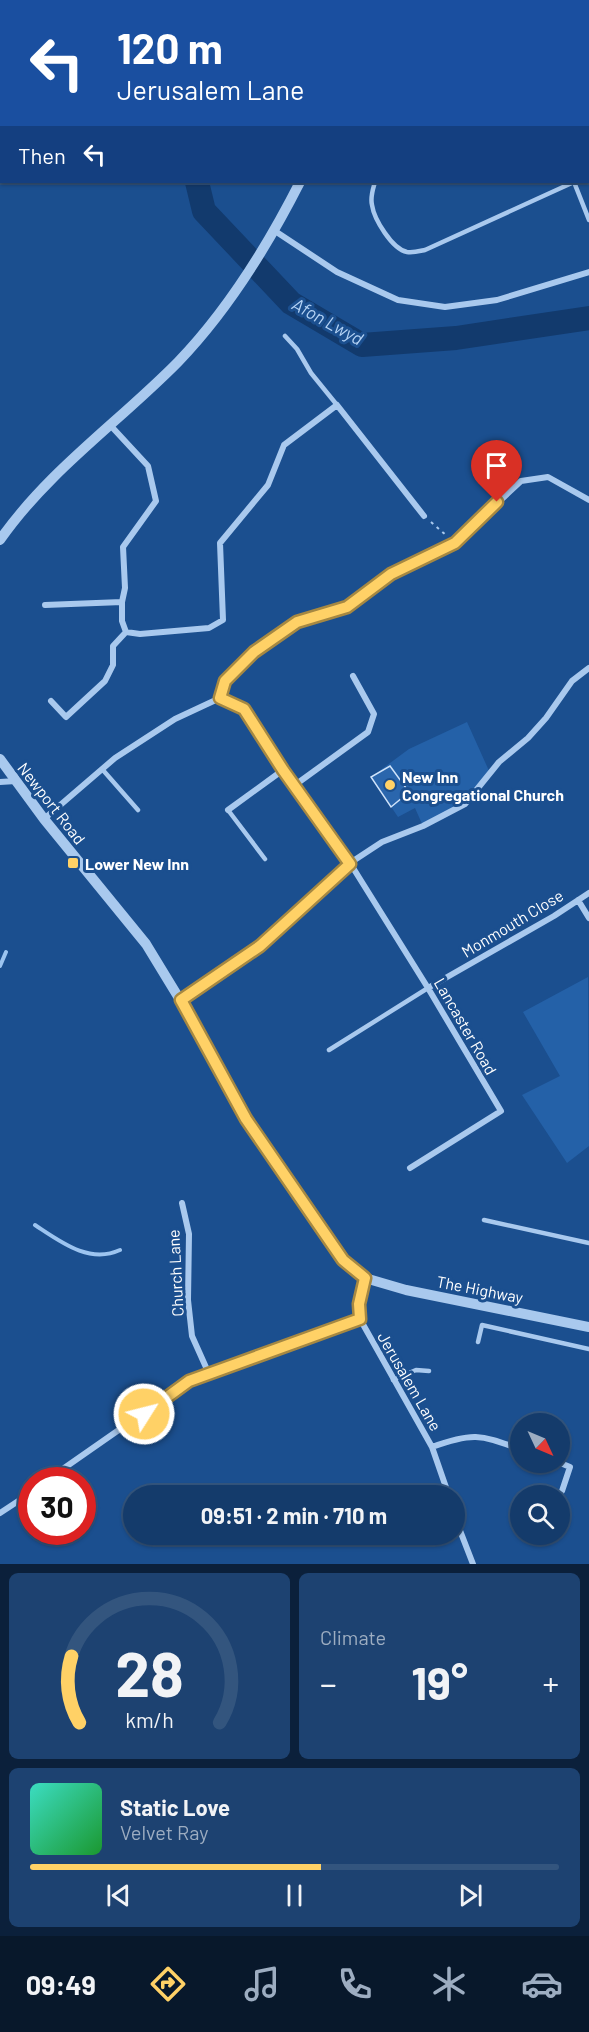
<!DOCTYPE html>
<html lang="en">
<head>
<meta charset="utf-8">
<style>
  body { margin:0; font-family:Barlow,sans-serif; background:#1d4271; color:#f1f3f6; height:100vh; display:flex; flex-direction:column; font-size:22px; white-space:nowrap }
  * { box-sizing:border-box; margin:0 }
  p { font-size:20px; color:#9dadc1 }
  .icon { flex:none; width:33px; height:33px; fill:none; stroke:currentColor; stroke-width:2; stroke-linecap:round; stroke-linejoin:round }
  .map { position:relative; height:1564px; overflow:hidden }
  .panel { display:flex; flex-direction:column; gap:9px; padding:9px; background:#0b203b; flex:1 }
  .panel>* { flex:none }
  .top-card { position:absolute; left:0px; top:0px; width:590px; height:183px; box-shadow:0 2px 4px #0004,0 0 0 2px #33557e; background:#1a4fa0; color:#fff; overflow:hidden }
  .needle { width:39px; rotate:134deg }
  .fabs { position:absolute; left:510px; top:1413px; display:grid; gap:12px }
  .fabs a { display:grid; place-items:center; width:60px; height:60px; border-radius:50%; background:#143b6b; box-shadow:0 2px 4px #0004,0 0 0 2px #33557e; font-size:30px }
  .speed { position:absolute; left:18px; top:1467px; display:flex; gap:12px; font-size:30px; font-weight:700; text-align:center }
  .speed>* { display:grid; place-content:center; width:78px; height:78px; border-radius:50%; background:#143b6b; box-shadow:0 2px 4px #0004,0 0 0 2px #33557e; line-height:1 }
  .speed .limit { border:9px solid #d22; background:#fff; color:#111 }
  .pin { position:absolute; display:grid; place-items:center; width:51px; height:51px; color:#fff; margin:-62px -26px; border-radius:50% 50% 50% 0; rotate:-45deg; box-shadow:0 0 6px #0007 }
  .pin .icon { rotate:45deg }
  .me { position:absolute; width:66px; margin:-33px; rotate:54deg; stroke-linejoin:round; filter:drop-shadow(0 0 4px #0008) }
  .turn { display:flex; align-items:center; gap:21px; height:126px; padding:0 18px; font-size:27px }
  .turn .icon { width:78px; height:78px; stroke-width:2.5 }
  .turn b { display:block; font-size:42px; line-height:51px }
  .then { display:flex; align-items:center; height:57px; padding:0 18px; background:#0003; gap:12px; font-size:22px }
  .big { font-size:45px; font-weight:700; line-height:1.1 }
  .panel .card { flex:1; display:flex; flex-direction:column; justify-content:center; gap:9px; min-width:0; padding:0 21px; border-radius:9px; background:#1d4271 }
  .panel .dial { align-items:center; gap:0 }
  .dial svg { height:156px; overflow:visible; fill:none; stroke:#33557e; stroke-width:7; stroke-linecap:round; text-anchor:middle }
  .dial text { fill:#f1f3f6; stroke:none }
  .song { display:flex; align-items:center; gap:18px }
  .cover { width:72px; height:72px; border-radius:9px; background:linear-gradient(135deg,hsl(170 70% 55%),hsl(130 70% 35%)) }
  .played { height:6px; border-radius:3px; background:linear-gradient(90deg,#ffd166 55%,#33557e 55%) }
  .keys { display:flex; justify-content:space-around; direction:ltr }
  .heat { display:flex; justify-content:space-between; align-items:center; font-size:33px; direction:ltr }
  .panel .tiles { flex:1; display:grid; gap:9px; grid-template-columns:1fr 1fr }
  .card:last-child { grid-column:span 2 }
  .trip { position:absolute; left:123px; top:1485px; width:342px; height:60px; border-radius:30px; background:#143b6b; box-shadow:0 2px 4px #0004,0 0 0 2px #33557e; font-weight:700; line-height:60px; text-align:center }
  .menu { display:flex; height:96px; justify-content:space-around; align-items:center; background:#08182b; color:#9dadc1 }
  .menu .icon { width:42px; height:42px }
  .menu .current { color:#ffd166 }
  .menu b { font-size:27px; color:#f1f3f6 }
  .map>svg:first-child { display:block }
  .green { fill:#2461a8 }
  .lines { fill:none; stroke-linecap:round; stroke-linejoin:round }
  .stream { stroke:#9cc4f0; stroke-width:4 }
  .river { stroke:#123a6d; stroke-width:24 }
  .building { fill:#2a66ad; stroke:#cfe3fa; stroke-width:1.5 }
  .path { stroke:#a9c9ee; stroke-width:2; stroke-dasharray:3 4.5; stroke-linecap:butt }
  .service { stroke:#a9c9ee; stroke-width:4.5 }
  .minor { stroke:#a9c9ee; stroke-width:6 }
  .tertiary { stroke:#a9c9ee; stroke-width:10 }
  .route-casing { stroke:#a68842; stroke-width:15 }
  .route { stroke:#ffd166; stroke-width:10 }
  .poi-dot { fill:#ffd166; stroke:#1b4f8f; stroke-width:2 }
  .labels { text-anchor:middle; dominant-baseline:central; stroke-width:6; stroke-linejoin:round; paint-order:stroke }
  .poi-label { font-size:16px; font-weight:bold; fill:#fff; stroke:#1b4f8f; text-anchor:start }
  .street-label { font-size:16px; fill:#fff; stroke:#1b4f8f }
  .water-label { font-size:18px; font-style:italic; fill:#b5d3f5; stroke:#1b4f8f }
</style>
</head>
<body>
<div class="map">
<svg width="589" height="1564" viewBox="0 0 589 1564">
  <rect width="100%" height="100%" fill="#1b4f8f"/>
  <path class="green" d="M 467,722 L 490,773 L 465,804 L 423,826 L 415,808 L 398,817 L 371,777 L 409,749 Z
    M 588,977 L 589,1146 L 567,1163 L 522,1095 L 560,1076 L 523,1012 Z"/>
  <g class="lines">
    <path class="stream" d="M 0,966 L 6,952
      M 35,1225 C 61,1242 89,1264 120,1250"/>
    <path class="river" d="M 137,0 L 138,2
      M 197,182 L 204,211 L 291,303 L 362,345 L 456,338 L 589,318"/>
  </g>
  <path class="building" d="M 390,766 L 409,792 L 391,807 L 371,777 Z"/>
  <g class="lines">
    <path class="path" d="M 431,522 L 447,536"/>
    <path class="service" d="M 474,0 L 476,2
      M 456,2 L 460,0
      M 375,182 C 373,189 370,197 372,205 C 374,219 392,249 407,252 C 413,253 420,251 425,250 L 574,182
      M 574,182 L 589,220
      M 285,336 L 297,349 L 311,373 L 337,405
      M 102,769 L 138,810
      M 228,810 L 265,859
      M 329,1050 L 428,988
      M 484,1220 L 589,1243
      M 478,1342 L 482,1325 L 589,1349
      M 393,1380 L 416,1370 L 429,1371"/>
    <path class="minor" d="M 275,231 L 337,272 L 398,300 L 445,307 L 497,300 L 589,272
      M 111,426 L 148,466 L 156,501 L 123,547 L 125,588 L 122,602 L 122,621 L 126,632
      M 45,605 L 122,602
      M 126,632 L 140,634 L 209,628 L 223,620 L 220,543 L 268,485 L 284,445 L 337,405 L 424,516
      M 220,698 L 244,709 L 283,770 L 350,863 L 428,988 L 501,1111 L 410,1168
      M 51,701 L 66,717 L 105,681 L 113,665 L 113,646 L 126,632
      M 0,782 L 16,781
      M 295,785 L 368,732 L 374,714 L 353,676
      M 228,810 L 283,770
      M 44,819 L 115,758 L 175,719 L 220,698 L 225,681 L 254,652 L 297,622 L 347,607 L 391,574 L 455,543 L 521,481 L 548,477 L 589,500
      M 578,900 L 589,918
      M 428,988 L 554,916 L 589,893
      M 181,1001 L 260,946 L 350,863 L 382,842 L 423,826 L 465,804 L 499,762 L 528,738 L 546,718 L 572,681 L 589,668
      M 182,1203 L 189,1234 L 188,1300 L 192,1336 L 209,1374
      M 365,1278 L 359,1304 L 360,1319 L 432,1447 L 449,1496
      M 432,1447 C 474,1432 480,1435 520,1449
      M 558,1462 L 570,1467 L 562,1491
      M 47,1480 L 189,1381 L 360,1319
      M 0,1513 L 32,1492
      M 454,1515 L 473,1564"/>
    <path class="tertiary" d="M 381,2 L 382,0
      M 0,540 C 48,471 119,422 178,362 C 229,309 267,247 300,182
      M 0,759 L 44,819 L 146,944 L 185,1008 L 246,1119 L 343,1260 L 365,1278 L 406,1290 L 589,1327"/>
  </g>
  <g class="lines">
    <defs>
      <path id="route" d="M 144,1414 L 189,1381 L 360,1319 L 359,1304 L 365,1278 L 343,1260 L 246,1119 L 181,1000 L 260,946 L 350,864 L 283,770 L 244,709 L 220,698 L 225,681 L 254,652 L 297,622 L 347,607 L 391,574 L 455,543 L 497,502"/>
    </defs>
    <use href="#route" class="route-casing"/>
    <use href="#route" class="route"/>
  </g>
  <g class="poi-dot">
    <circle cx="390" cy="785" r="6"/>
    <rect x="67" y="857" width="12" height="12" rx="3"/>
  </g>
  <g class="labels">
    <g class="poi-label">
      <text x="402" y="776">New Inn<tspan x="402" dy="18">Congregational Church</tspan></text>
      <text x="85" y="863">Lower New Inn</text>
    </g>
    <g class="street-label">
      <text transform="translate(52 803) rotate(52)">Newport Road</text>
      <text transform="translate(512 923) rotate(-31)">Monmouth Close</text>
      <text transform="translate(466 1026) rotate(60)">Lancaster Road</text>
      <text transform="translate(175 1273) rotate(-93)">Church Lane</text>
      <text transform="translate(480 1289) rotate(11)">The Highway</text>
      <text transform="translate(410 1381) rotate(60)">Jerusalem Lane</text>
    </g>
    <g class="water-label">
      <text transform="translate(328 321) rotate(29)">Afon Lwyd</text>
    </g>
  </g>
</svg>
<div class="fabs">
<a><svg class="needle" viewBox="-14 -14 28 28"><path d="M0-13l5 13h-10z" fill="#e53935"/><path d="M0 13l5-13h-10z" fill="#9dadc1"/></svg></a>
<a><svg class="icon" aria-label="search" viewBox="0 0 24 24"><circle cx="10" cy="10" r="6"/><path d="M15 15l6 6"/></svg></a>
</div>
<div class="speed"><div class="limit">30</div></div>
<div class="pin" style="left:497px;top:502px;background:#d93025"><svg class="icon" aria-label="arrive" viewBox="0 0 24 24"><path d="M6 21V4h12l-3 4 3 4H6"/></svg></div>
<svg class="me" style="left:144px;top:1414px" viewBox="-20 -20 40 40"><circle r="17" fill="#ffd166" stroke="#fff" stroke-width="3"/><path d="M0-11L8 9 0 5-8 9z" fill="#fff"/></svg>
<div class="trip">09:51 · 2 min · 710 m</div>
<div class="top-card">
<div class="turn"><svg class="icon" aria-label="left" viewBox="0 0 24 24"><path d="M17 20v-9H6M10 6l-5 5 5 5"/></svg><div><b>120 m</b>Jerusalem Lane</div></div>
<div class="then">Then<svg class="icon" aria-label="left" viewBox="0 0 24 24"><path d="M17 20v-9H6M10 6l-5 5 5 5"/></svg></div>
</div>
</div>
<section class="panel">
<div class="tiles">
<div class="card dial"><svg viewBox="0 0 100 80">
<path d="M14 69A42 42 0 1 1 86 69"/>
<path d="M14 69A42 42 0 0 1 10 35" stroke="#ffd166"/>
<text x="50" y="56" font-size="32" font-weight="700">28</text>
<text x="50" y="72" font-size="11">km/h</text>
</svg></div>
<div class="card"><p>Climate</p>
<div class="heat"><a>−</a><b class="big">19°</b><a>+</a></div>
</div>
<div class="card">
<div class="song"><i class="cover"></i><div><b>Static Love</b><p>Velvet Ray</p></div></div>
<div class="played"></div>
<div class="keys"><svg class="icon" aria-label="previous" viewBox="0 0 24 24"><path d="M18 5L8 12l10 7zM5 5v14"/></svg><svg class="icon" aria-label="pause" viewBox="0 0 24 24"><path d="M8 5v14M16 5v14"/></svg><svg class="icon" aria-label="next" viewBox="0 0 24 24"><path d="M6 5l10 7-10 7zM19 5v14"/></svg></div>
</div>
</div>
</section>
<nav class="menu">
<b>09:49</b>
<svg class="icon current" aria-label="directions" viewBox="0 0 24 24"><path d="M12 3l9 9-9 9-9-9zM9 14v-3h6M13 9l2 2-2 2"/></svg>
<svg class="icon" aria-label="music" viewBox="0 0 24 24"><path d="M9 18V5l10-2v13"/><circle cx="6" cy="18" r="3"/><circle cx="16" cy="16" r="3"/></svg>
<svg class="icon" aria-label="phone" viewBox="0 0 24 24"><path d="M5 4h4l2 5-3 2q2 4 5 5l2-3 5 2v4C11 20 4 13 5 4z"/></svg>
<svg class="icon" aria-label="climate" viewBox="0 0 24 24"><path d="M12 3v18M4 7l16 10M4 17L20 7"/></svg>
<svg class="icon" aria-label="car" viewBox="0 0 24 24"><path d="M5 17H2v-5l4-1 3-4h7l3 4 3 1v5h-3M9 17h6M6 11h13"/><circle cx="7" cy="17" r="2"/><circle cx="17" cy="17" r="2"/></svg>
</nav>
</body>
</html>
